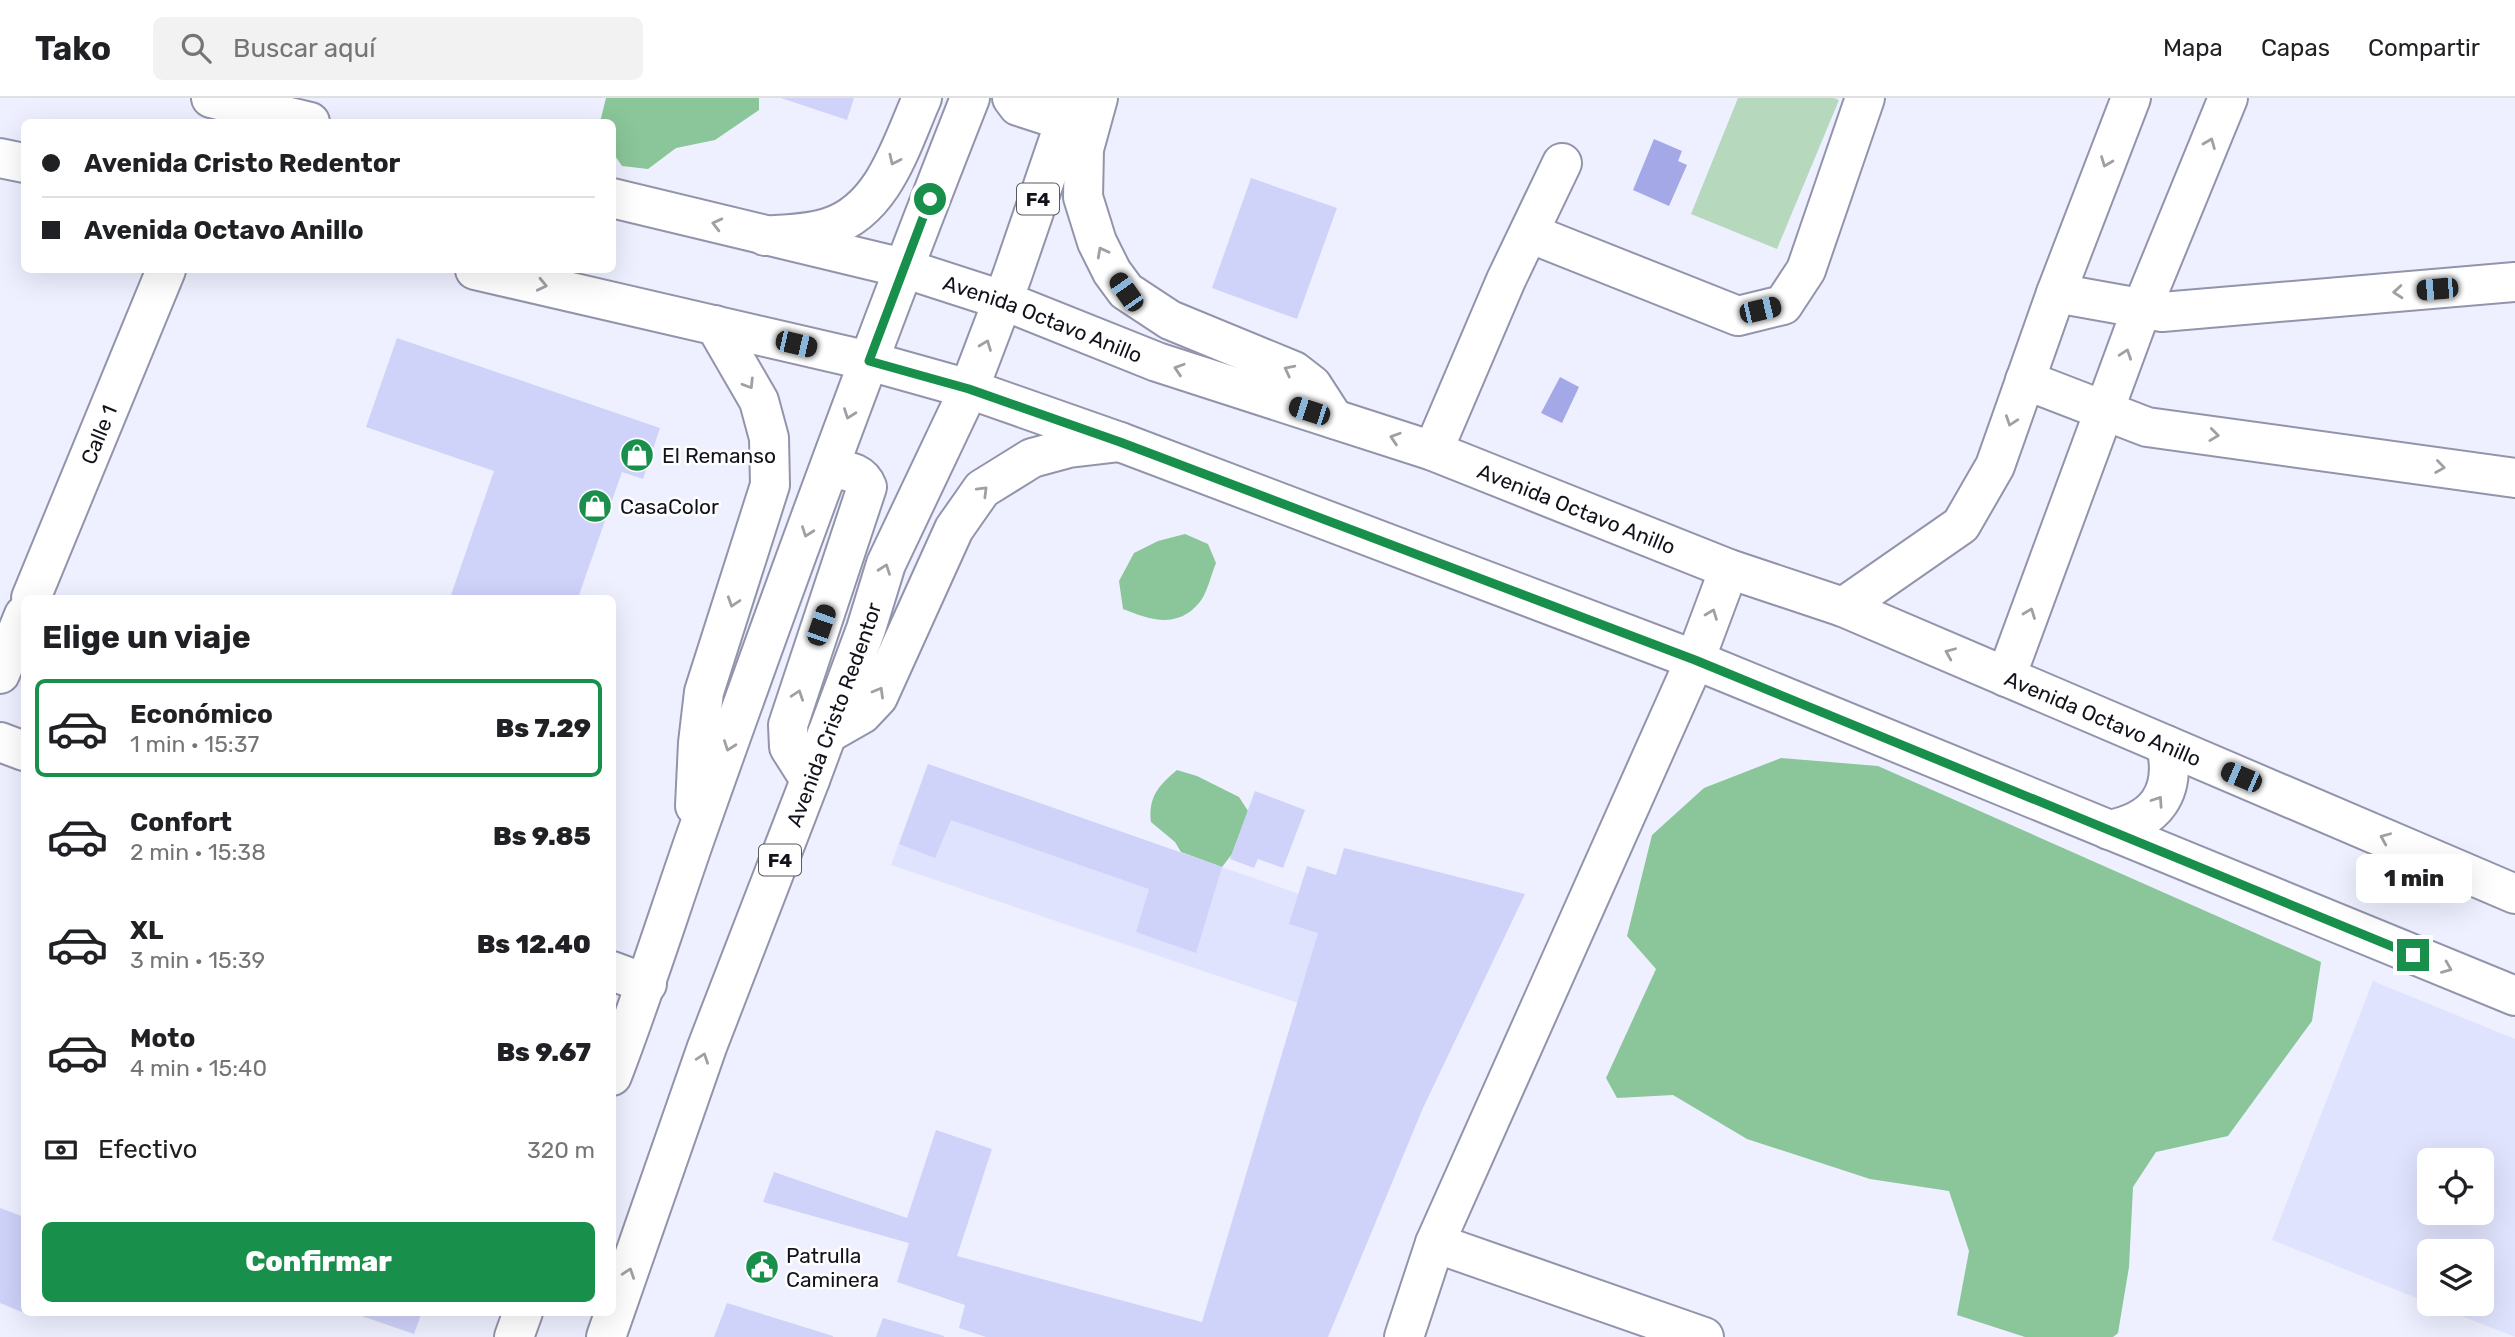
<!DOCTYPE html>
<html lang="es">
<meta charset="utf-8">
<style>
body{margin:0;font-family:Rubik,sans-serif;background:#f2f2f2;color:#202124;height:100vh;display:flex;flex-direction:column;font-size:26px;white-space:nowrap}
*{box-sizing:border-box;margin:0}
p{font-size:23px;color:#757577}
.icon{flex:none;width:38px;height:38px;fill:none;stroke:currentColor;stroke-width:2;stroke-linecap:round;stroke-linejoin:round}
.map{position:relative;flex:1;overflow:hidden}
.drawer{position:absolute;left:21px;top:497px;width:595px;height:721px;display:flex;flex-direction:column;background:#fff;border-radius:10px;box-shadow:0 7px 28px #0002}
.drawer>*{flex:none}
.guide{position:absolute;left:21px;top:21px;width:595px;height:154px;border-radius:10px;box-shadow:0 7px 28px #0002;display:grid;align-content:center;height:154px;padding:0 21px;background:#fff}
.buttons{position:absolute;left:2417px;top:1050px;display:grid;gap:14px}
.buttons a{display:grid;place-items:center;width:77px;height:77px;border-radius:10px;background:#fff;box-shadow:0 7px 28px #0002;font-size:35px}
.end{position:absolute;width:32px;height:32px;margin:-16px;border:9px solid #188f4a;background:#fff;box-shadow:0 0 0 4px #fff}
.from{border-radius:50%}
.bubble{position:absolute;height:49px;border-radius:10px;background:#fff;box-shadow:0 7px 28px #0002;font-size:23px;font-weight:800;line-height:49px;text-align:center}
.car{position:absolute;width:21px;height:42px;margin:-21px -10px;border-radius:9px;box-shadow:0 0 5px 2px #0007;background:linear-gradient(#222 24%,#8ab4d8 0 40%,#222 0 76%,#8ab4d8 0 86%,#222 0)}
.guide b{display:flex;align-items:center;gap:24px;height:66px;font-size:26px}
.guide b+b{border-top:2px solid #e0e0e0}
.guide i{width:18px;height:18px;background:#202124}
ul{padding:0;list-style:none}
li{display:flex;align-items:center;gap:21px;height:98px;margin:0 14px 10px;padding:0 7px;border:4px solid transparent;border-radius:10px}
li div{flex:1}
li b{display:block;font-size:26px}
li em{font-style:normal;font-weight:800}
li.active{border-color:#188f4a}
li>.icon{width:63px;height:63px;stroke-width:1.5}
h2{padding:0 21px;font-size:32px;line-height:84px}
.pay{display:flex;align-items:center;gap:18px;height:77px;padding:0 21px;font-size:26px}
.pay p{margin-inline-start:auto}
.primary-button{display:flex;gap:14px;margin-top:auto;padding:14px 21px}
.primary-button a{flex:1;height:80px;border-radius:10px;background:#188f4a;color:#fff;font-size:28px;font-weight:800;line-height:80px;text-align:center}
header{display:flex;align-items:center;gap:42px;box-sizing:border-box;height:98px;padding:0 35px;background:#fff;border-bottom:2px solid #e0e0e0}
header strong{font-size:33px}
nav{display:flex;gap:38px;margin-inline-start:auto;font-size:24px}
.search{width:490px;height:63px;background:#f2f2f2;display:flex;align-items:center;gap:18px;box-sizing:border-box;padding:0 24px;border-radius:10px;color:#757577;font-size:26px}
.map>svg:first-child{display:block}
.built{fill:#e0e3fd;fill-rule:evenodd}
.green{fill:#b6d9bd}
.forest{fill:#8ac699}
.water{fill:#a4a8e6}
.building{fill:#cfd2f9}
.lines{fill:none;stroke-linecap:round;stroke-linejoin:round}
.minor-casing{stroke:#9294ab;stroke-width:42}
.tertiary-casing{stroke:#9294ab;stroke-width:42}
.trunk-casing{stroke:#9294ab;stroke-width:42}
.minor{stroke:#fff;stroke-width:38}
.tertiary{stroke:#fff;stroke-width:38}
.trunk{stroke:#fff;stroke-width:38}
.oneway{stroke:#a0a0a4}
.route{stroke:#188f4a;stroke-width:9}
.labels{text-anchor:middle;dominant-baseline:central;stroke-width:5;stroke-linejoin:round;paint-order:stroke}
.shield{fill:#fefefe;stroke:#59595f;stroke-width:2}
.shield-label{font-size:19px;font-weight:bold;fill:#12121b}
.street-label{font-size:21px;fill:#12121b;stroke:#fefefe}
.poi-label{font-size:21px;fill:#12121b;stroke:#fefefe;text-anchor:start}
</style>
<header>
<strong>Tako</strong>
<div class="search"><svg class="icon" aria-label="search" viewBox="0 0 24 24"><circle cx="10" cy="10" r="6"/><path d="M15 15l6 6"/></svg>Buscar aquí</div>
<nav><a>Mapa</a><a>Capas</a><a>Compartir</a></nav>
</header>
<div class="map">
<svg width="2515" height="1239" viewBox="0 0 2515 1239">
<rect width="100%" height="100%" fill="#eef0ff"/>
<g class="built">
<polygon points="928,666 1328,806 1298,905 891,767"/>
<path d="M 2373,883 L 2515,941 L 2515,1239 L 2431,1206 L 2482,1206 L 2482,1153 L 2429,1153 L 2429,1205 L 2272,1142 ZM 2429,1062 L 2482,1062 L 2482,1115 L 2429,1115 Z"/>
</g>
<polygon class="green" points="1738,0 1834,0 1839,2 1777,151 1691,116"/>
<g class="forest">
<polygon points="606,0 759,0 759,12 715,42 676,50 648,71 622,68 613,55 612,24 600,24"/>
<path d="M 1185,436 L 1208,446 L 1216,465 C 1211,477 1207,496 1199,505 C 1177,531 1150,522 1123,511 L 1119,483 L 1134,455 L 1158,443 Z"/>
<polygon points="1781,660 1878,668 2321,864 2312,923 2228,1038 2156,1054 2133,1089 2129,1169 2118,1235 2113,1239 2025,1239 1957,1217 1969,1153 1949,1093 1870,1081 1747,1041 1673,997 1617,1000 1606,980 1656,871 1627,838 1652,737 1704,690"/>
<path d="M 1177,672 L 1197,678 L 1239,699 L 1248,713 L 1232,756 L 1222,769 L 1181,754 L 1175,744 L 1151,724 C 1148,699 1159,687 1177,672 Z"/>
</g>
<g class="water">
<polygon points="1654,41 1682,53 1678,63 1687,67 1669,108 1633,92"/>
<polygon points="1560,279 1579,289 1562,325 1541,315"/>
</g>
<g class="building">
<polygon points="781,0 854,0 847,22"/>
<polygon points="1251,80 1337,110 1297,221 1212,190"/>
<polygon points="397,240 660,330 643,381 622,374 578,500 450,500 494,373 366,329"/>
<polygon points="928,666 1222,769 1196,855 1136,834 1149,791 951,722 935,760 899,746"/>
<polygon points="1255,693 1305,712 1283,770 1258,761 1254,770 1230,761"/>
<polygon points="1344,750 1525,796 1423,1010 1328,1239 986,1239 959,1230 965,1207 897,1184 909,1145 763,1104 774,1074 907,1120 936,1032 992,1051 957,1158 1202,1224 1318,835 1289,826 1307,768 1336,777"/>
<polygon points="0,1110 24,1119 24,1208 22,1214 0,1205"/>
<polygon points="727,1205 833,1238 833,1239 714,1239"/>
<polygon points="350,1214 422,1214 414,1236"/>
<polygon points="883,1220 944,1238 944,1239 876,1239"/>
</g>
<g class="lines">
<g class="minor-casing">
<g id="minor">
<polyline points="1529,135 1738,218 1783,207 1806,172 1865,0"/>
<polyline points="2056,195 2162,214 2515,184"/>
<polyline points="2025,282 2147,329 2515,380"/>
<polyline points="1433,353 1506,182 1562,65"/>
<path id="s1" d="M 31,500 L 166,172"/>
<polyline points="1843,509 1961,427 1995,368 2056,195 2131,0"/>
<polyline points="0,576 24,517"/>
<polyline points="2006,579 2142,210 2228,0"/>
<polyline points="0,644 24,653"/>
<polyline points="612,873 647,886"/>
<polyline points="1435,1145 1704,1239"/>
<polyline points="1404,1239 1435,1145 1695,562 1729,471"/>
</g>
</g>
<g class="tertiary-casing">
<g id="tertiary">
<polyline points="211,0 310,24"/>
<polyline points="0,60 24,65"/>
<path id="s2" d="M 612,100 L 903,170 L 1002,202 L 1157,264 L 1433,353 L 1729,471 L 1843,509 L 2515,796"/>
<polyline points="475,172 869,263 969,291 1120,344 1695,562 2515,898"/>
<path d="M 2109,732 C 2156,723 2177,695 2166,647"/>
</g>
</g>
<g class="trunk-casing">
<g id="trunk">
<polyline points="1012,0 1018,8 1064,23"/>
<polyline points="1098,0 1084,51 1083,99 1097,144 1112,174 1126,193 1170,222 1294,273 1312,287 1334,321"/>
<path d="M 765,138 C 786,136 811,136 830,129 C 884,111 901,47 922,0"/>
<polyline points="827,636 862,616 878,599 954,431 982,391 1032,360 1069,350 1120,344"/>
<path d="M 810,682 L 789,649 L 788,627 L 867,389 C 861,373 846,373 830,370"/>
<polyline points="695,708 698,645 704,594 770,387 769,340 759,303 715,227"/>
<path d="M 612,978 C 642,900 667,821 694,743 C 782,494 873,246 970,0"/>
<polyline points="514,1239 523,1214"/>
<path id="s3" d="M 606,1239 L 707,949 L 810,682 L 866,531 L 886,466 L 969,291 L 1012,178 L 1073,0"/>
</g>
</g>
<use href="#minor" class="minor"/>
<use href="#tertiary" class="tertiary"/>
<use href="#trunk" class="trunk"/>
</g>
<defs><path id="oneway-chevron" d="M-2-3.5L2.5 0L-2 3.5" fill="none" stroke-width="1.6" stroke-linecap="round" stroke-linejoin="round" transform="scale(1.75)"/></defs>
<g class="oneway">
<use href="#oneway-chevron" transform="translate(2210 45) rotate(-68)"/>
<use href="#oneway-chevron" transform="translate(894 62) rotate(115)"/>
<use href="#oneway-chevron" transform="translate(2106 64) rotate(111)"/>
<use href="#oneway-chevron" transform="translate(717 126) rotate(-166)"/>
<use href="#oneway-chevron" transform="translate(1102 154) rotate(-118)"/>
<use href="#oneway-chevron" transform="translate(542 187) rotate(13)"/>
<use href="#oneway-chevron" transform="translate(2398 194) rotate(175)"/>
<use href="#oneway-chevron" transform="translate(986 247) rotate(-69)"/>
<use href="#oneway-chevron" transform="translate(2126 256) rotate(-71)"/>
<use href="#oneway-chevron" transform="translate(1179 271) rotate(-162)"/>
<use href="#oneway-chevron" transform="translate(1289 272) rotate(-153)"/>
<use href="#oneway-chevron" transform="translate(749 286) rotate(58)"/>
<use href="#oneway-chevron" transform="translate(849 316) rotate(110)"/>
<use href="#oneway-chevron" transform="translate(2011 323) rotate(109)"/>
<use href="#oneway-chevron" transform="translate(2214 337) rotate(7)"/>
<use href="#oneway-chevron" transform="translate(1395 340) rotate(-162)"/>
<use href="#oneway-chevron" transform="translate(2440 369) rotate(8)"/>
<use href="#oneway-chevron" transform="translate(983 393) rotate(-45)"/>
<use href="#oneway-chevron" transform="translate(807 434) rotate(110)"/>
<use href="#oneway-chevron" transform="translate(885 471) rotate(-70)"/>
<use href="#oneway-chevron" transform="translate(733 504) rotate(108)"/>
<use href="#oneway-chevron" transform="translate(2030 515) rotate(-69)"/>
<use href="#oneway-chevron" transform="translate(1712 516) rotate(-69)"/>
<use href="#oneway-chevron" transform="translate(1950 555) rotate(-157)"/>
<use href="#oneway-chevron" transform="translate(879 594) rotate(-60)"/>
<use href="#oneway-chevron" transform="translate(798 597) rotate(-71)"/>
<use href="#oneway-chevron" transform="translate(729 648) rotate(110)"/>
<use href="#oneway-chevron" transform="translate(2158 703) rotate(-56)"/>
<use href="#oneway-chevron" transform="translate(2385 740) rotate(-157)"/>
<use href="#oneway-chevron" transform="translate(2447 870) rotate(22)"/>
<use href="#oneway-chevron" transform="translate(703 960) rotate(-71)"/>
<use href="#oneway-chevron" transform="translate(629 1175) rotate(-71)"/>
</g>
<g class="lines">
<polyline class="route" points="930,101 869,263 969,291 1120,344 1695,562 2413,857"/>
</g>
<defs>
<g id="shop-disc" transform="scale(1.75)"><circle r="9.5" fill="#188f4a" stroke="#fefefe"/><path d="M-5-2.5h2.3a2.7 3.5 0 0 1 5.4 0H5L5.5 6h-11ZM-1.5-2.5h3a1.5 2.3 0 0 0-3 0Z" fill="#fff"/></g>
<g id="civic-disc" transform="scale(1.75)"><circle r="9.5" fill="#188f4a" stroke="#fefefe"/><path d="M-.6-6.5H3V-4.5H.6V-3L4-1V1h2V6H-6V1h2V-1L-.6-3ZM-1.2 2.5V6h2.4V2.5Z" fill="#fff"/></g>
</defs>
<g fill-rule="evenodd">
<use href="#shop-disc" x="637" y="357"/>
<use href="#shop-disc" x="595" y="408"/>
<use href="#civic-disc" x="762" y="1169"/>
</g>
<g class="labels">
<g class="shield">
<rect x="1017" y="85.5" width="42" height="31" rx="5"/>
<rect x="759" y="746.5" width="42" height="31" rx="5"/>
</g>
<g class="shield-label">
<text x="1038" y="101">F4</text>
<text x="780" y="762">F4</text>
</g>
<g class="street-label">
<text stroke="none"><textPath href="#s2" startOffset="448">Avenida Octavo Anillo</textPath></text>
<text stroke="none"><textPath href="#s1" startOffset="177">Calle 1</textPath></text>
<text stroke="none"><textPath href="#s2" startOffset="1015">Avenida Octavo Anillo</textPath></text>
<text stroke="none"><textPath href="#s3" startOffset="663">Avenida Cristo Redentor</textPath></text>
<text stroke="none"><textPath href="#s2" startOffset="1582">Avenida Octavo Anillo</textPath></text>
</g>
<g class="poi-label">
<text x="662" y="357">El Remanso</text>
<text x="620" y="408">CasaColor</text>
<text x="786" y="1157">Patrulla<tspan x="786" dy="24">Caminera</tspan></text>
</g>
</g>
</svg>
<div class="buttons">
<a><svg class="icon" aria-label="locate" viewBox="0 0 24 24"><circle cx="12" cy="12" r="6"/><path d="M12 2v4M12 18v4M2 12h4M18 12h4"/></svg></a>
<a><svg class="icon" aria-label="layers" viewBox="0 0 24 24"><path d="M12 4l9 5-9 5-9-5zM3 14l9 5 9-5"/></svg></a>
</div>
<i class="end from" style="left:930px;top:101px"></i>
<i class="end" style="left:2413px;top:857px"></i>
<div class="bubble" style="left:2356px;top:756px;width:116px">1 min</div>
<i class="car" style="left:2437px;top:191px;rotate:265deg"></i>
<i class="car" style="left:1126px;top:194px;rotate:325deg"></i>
<i class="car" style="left:1760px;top:212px;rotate:77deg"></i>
<i class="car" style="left:796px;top:246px;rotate:103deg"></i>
<i class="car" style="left:1309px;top:313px;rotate:288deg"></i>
<i class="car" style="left:821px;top:527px;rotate:19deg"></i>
<i class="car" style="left:2241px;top:679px;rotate:293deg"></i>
<div class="guide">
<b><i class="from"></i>Avenida Cristo Redentor</b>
<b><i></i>Avenida Octavo Anillo</b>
</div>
<section class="drawer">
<h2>Elige un viaje</h2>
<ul>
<li class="active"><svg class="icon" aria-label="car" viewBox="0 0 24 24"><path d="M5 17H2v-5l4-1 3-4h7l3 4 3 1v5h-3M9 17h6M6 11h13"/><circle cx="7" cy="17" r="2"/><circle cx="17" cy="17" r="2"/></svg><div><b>Económico</b><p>1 min · 15:37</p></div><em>Bs 7.29</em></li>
<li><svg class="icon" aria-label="car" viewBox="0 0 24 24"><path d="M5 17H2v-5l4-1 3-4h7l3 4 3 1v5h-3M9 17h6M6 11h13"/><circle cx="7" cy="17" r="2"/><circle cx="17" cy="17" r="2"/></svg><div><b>Confort</b><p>2 min · 15:38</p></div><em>Bs 9.85</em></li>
<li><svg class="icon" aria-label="car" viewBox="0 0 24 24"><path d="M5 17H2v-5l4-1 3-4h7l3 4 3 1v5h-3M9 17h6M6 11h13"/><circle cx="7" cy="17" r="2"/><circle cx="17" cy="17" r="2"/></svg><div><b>XL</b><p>3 min · 15:39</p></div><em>Bs 12.40</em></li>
<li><svg class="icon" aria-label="car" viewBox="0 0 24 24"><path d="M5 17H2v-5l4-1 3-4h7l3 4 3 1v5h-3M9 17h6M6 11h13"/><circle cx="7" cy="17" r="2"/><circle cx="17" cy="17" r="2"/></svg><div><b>Moto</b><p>4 min · 15:40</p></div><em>Bs 9.67</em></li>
</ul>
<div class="pay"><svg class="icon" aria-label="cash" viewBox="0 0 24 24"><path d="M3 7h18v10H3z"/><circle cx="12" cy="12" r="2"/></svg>Efectivo<p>320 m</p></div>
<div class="primary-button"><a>Confirmar</a></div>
</section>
</div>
